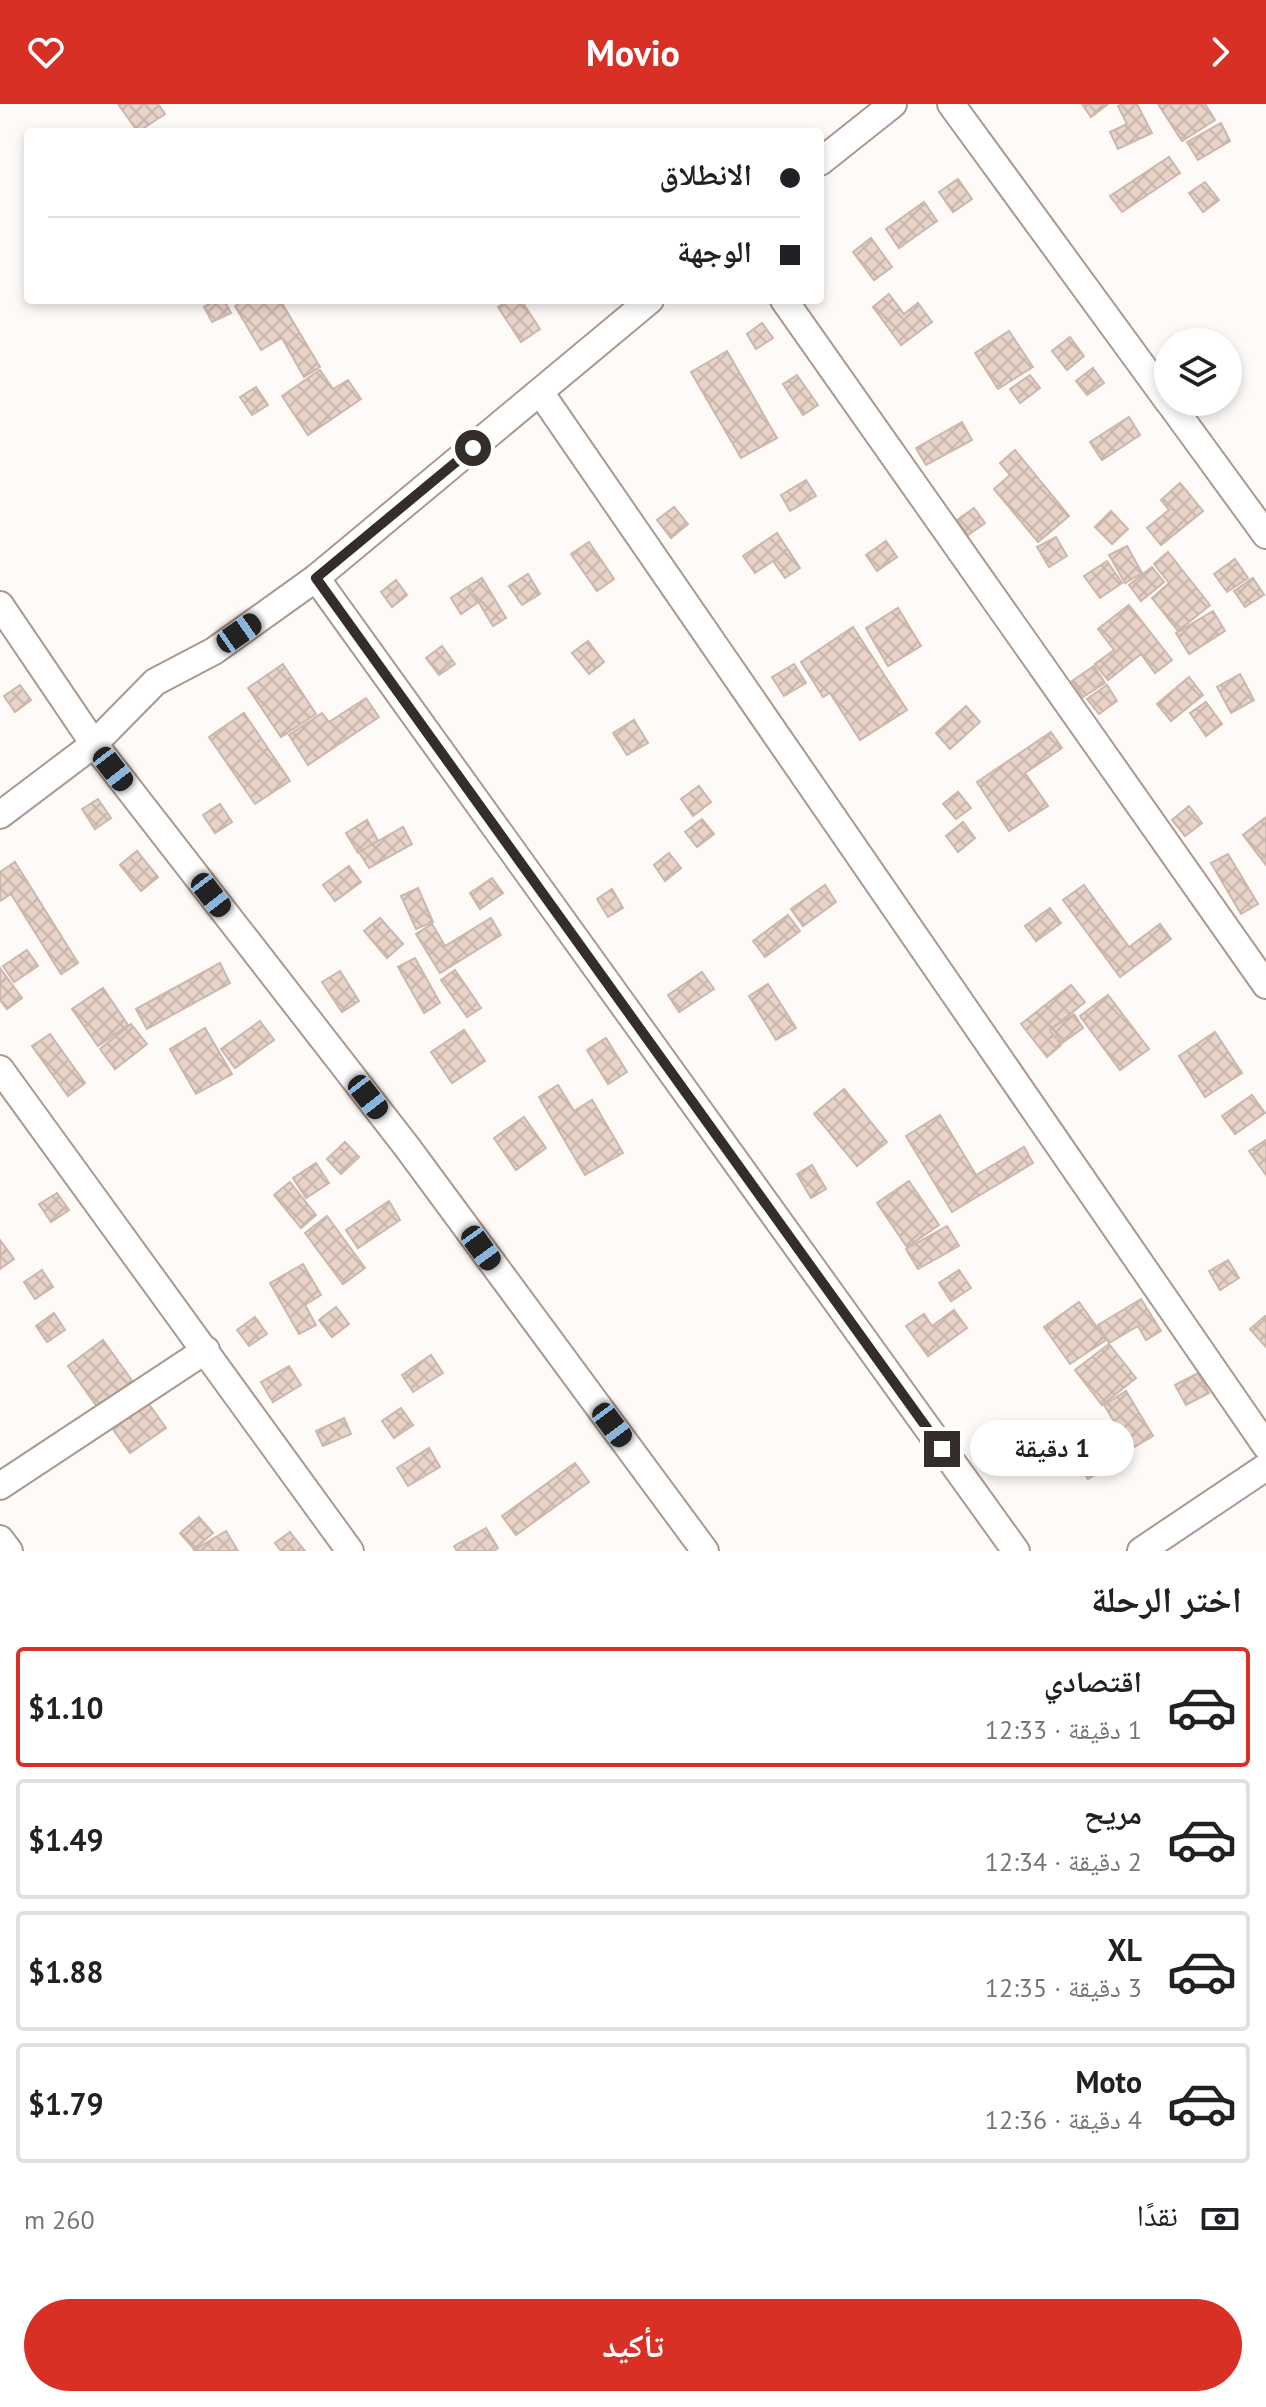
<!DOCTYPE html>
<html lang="ar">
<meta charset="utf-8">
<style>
body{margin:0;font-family:"PT Sans","Noto Naskh Arabic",sans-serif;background:#f2f2f2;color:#202124;direction:rtl;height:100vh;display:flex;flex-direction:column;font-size:30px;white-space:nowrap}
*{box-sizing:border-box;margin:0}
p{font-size:26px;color:#757577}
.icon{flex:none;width:44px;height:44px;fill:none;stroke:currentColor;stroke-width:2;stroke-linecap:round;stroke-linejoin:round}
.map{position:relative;height:1447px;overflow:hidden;direction:ltr}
.drawer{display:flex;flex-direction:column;background:#fff;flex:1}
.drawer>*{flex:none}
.hud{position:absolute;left:24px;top:24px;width:800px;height:176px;border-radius:8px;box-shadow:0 4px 12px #0003;direction:rtl;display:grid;align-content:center;height:176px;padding:0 24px;background:#fff}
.buttons{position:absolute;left:1154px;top:224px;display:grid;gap:16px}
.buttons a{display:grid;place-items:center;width:88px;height:88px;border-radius:50%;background:#fff;box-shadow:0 4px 12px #0003;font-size:40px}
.end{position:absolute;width:36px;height:36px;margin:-18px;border:10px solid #352d29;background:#fff;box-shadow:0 0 0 4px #fff}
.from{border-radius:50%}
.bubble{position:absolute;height:56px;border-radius:28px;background:#fff;box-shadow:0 4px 12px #0003;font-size:26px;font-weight:700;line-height:56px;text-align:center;direction:rtl}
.car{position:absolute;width:24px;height:48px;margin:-24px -12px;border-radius:10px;box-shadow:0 0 6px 2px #0007;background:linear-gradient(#222 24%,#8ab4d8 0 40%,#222 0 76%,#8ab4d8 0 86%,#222 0)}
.hud b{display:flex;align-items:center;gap:28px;height:76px;font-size:30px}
.hud b+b{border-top:2px solid #e0e0e0}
.hud i{width:20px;height:20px;background:#202124}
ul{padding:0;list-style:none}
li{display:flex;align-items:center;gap:24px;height:120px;margin:0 16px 12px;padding:0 8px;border:4px solid #e0e0e0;border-radius:8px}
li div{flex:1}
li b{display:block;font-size:30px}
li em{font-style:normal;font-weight:700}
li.current{border-color:#d93025}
li>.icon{width:72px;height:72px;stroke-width:1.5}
h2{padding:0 24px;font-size:36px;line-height:96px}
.pay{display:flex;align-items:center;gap:20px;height:88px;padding:0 24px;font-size:30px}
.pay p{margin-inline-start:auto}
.button{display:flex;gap:16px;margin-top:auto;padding:16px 24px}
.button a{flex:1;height:92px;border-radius:48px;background:#d93025;color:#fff;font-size:32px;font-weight:700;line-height:92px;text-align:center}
header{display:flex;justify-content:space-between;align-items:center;height:104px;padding:0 24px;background:#d93025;color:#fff;font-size:36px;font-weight:700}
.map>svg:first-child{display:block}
.building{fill:url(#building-cross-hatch);stroke:#cbb7ac;stroke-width:2}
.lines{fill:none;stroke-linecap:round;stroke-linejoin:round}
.minor-casing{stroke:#ac998e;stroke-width:30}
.minor{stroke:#fff;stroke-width:26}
.route{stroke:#352d29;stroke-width:10}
</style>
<header><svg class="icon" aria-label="forward" viewBox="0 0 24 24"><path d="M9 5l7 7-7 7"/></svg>Movio<svg class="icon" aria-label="heart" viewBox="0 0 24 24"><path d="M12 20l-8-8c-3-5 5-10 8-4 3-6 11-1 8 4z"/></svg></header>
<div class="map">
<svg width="1266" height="1447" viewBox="0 0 1266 1447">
<defs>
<pattern id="building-cross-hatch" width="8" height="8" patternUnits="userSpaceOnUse" patternTransform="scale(2)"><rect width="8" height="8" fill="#e8d3c8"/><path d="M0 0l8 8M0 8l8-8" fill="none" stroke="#c8b5ac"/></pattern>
</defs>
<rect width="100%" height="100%" fill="#fefaf8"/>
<g class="building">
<polygon points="118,0 158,0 165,10 138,28"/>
<polygon points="1082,0 1108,0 1091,13"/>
<polygon points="1122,0 1137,0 1152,29 1118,45 1110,28 1127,20 1118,2"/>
<polygon points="1158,0 1205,0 1215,16 1182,37"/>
<polygon points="1221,19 1230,37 1198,56 1187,38"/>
<polygon points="1169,53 1180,69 1122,108 1110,92"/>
<polygon points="958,75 972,95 953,108 939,88"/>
<polygon points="1205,78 1219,96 1203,108 1189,89"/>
<polygon points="924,98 937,117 899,144 886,125"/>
<polygon points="871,134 892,163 874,176 853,148"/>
<polygon points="889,190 904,210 918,199 932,218 901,241 873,203"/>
<polygon points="217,196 224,196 231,209 212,218 204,203"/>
<polygon points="245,196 280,196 320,263 304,273 282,234 261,246 235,202"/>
<polygon points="509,196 521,196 540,225 521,238 498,203"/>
<polygon points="762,219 773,234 756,245 747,230"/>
<polygon points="1009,227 1033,263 998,285 975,249"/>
<polygon points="1070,233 1084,252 1067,266 1052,247"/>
<polygon points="727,247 777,334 741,354 691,268"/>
<polygon points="1093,264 1104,279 1087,291 1076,277"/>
<polygon points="320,266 333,285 348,276 361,295 308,331 282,292"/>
<polygon points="797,271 818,301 803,311 783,280"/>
<polygon points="1030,271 1040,284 1020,299 1010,285"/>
<polygon points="256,283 268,301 252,311 240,293"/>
<polygon points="1129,313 1140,331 1102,356 1090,338"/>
<polygon points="962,318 972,336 926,361 916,344"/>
<polygon points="1015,346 1069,412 1038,438 994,385 1010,371 1000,359"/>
<polygon points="806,376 816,392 790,407 781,391"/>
<polygon points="1180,379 1203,407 1161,441 1147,424 1169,406 1161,396"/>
<polygon points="674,403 688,420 671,434 657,416"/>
<polygon points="974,404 985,419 968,431 957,416"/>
<polygon points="1111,407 1128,425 1112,440 1095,423"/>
<polygon points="777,429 800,464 785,474 773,457 755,469 743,452"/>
<polygon points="1056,433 1067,452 1049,463 1037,443"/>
<polygon points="886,437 897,453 877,467 866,451"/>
<polygon points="589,438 614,475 597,487 571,450"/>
<polygon points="1127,442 1142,469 1125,479 1109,451"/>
<polygon points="1168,448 1210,501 1178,527 1152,494 1169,479 1154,460"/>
<polygon points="1235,455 1248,474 1227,488 1214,470"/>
<polygon points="1107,457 1122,479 1100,494 1084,472"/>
<polygon points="1152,463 1164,478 1141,497 1129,481"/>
<polygon points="528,470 540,490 522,501 509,482"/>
<polygon points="482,474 506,514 493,522 469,482"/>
<polygon points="1253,474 1264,491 1245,503 1234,487"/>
<polygon points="396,476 407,491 392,503 381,488"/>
<polygon points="467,483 477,499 461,510 451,494"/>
<polygon points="1129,501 1172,556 1155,569 1141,550 1108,576 1095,560 1114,546 1098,525"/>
<polygon points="898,504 921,542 888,562 866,524"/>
<polygon points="1213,507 1225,527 1189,550 1176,529"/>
<polygon points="853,523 907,606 860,636 830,589 823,593 801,558"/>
<polygon points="588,537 604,558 589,570 572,549"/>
<polygon points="442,542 455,560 439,571 426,554"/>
<polygon points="283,560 316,610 281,633 248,584"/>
<polygon points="794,560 806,579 784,592 772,573"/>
<polygon points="1094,562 1105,579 1083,593 1072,577"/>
<polygon points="1240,570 1254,596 1231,609 1217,583"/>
<polygon points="1189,573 1203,591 1171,617 1157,600"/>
<polygon points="20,581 31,596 15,608 4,592"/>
<polygon points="1107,581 1117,597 1099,610 1087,595"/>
<polygon points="366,594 379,613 308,661 289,631 322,609 329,618"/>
<polygon points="1206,598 1222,620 1206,632 1190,609"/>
<polygon points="966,602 980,618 950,645 936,629"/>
<polygon points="244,609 290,677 255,700 209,633"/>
<polygon points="634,616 648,639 627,651 613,629"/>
<polygon points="1051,628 1062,644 1025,669 1048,702 1009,727 977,678"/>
<polygon points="699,682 711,698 693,712 681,695"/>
<polygon points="958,688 971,704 956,715 943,700"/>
<polygon points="98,695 111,714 95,725 82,705"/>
<polygon points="220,700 232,718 215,729 203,711"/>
<polygon points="1189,702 1202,719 1185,732 1172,716"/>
<polygon points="1266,713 1266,761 1243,731"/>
<polygon points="702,715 714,730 697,743 685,728"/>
<polygon points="367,716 378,737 358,749 346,729"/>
<polygon points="963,718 975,734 958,748 946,732"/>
<polygon points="403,723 412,740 369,764 359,748"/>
<polygon points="137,747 158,773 141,787 120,761"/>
<polygon points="669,749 681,764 665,777 654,761"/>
<polygon points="1228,750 1258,800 1241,810 1211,759"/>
<polygon points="15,758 78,859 61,870 11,790 0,797 0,768"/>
<polygon points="349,762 361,778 335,797 323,781"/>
<polygon points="492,774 503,789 480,805 470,789"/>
<polygon points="825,781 836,798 803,822 791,805"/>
<polygon points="1084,781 1129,843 1160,820 1171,835 1120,873 1063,796"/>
<polygon points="418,784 433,818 416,825 401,792"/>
<polygon points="612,785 623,804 608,813 597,795"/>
<polygon points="1050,804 1061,819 1036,837 1025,822"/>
<polygon points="788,811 800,827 765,853 753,837"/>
<polygon points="380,814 403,840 387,854 364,827"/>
<polygon points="491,814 501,831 440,869 416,830 432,820 445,842"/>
<polygon points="27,846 38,862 14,878 3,862"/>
<polygon points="415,854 440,899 424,909 398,863"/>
<polygon points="220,859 230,879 147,925 136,905"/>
<polygon points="0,864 22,894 7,905 0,896"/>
<polygon points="455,866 481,904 467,913 441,876"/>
<polygon points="340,867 359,897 342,908 322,878"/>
<polygon points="702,868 714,885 679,908 668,891"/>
<polygon points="768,880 796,924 776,936 749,892"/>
<polygon points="1071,881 1085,898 1050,926 1061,941 1047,953 1021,920"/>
<polygon points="103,884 128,921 98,942 72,905"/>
<polygon points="1108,891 1149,945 1120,966 1080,912"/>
<polygon points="1074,910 1083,924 1062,939 1052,924"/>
<polygon points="260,917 274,936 235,964 221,945"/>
<polygon points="131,920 147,940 115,965 100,945"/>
<polygon points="205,924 232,970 196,990 170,945"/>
<polygon points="464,926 485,957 452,979 431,948"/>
<polygon points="1215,928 1242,969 1205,993 1179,952"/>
<polygon points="50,930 85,979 68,992 32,942"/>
<polygon points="606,934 627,968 608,980 587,946"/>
<polygon points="558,981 574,1007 592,996 623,1049 585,1071 539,993"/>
<polygon points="844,985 887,1038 857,1062 814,1010"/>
<polygon points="1252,991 1265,1009 1235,1030 1222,1012"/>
<polygon points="940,1011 976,1071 1024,1043 1033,1059 952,1108 906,1032"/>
<polygon points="524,1013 546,1044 516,1066 494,1034"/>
<polygon points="1266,1036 1266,1071 1249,1047"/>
<polygon points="345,1038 359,1053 341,1070 327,1055"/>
<polygon points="316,1059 329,1079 306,1094 293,1074"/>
<polygon points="812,1061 826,1085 811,1094 797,1070"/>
<polygon points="909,1077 939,1121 907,1143 877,1099"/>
<polygon points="290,1078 316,1111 301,1124 274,1091"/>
<polygon points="57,1089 69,1106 51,1118 39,1100"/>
<polygon points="389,1097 400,1116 358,1144 346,1126"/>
<polygon points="327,1112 365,1164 343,1180 305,1129"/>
<polygon points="947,1122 959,1142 918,1165 906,1145"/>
<polygon points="0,1136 14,1155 0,1165"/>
<polygon points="1228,1156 1239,1174 1220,1186 1209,1167"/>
<polygon points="303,1160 321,1191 305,1201 316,1221 299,1230 270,1179"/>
<polygon points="42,1166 53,1183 35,1195 24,1178"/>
<polygon points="959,1166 971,1184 951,1197 939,1179"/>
<polygon points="1141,1195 1161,1227 1146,1236 1138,1222 1109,1239 1098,1221"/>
<polygon points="1079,1198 1106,1236 1070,1260 1044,1223"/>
<polygon points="336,1203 349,1220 332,1233 319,1216"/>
<polygon points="954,1206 967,1224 928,1252 906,1222 924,1210 932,1222"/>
<polygon points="54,1209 65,1226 47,1238 36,1222"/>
<polygon points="1265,1212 1266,1213 1266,1243 1250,1225"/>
<polygon points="255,1213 267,1230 249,1242 237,1226"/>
<polygon points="103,1236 166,1324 130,1349 68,1262"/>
<polygon points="1109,1240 1136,1274 1102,1301 1075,1266"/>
<polygon points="431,1251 443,1269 413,1288 402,1271"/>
<polygon points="289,1262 301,1281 273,1298 261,1278"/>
<polygon points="1198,1269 1209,1289 1186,1301 1175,1281"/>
<polygon points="1126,1287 1153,1332 1131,1345 1104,1301"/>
<polygon points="401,1304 413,1321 394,1334 382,1317"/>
<polygon points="344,1314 351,1330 323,1342 316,1327"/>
<polygon points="1102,1321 1122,1354 1088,1375 1068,1342"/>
<polygon points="429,1344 440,1363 408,1382 397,1364"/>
<polygon points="575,1359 589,1378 516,1431 502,1412"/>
<polygon points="199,1413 213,1429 194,1445 180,1429"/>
<polygon points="486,1424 498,1444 494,1447 457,1447 454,1442"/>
<polygon points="226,1427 238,1447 195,1447 194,1446"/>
<polygon points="290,1428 305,1447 281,1447 275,1439"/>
</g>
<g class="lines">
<g class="minor-casing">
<g id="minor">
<polyline points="951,0 1168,297"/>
<polyline points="820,58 893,0"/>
<polyline points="784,196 1266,881"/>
<polyline points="540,288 1266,1342"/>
<polyline points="1169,298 1266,431"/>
<polyline points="316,474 1016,1447"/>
<polyline points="0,501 94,640 407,1043 705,1447"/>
<polyline points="0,711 94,640 155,578 214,547 316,474 650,196"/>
<polyline points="0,965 350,1447"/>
<polyline points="0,1382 206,1246"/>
<polyline points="0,1435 9,1447"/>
<polyline points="1141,1447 1266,1363"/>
</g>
</g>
<use href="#minor" class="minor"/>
</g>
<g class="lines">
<polyline class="route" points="473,344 316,474 942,1345"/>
</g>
</svg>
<div class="buttons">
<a><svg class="icon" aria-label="layers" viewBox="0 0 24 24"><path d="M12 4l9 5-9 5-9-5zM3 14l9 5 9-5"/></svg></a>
</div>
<i class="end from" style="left:473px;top:344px"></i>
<i class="end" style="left:942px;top:1345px"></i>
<div class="bubble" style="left:970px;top:1316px;width:164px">1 دقيقة</div>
<i class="car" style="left:239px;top:529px;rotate:55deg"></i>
<i class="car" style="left:113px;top:665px;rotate:142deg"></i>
<i class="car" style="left:211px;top:791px;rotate:142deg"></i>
<i class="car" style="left:368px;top:993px;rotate:142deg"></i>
<i class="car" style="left:481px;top:1144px;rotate:144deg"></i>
<i class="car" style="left:612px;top:1321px;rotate:143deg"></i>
<div class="hud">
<b><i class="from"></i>الانطلاق</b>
<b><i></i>الوجهة</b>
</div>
</div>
<section class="drawer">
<h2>اختر الرحلة</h2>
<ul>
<li class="current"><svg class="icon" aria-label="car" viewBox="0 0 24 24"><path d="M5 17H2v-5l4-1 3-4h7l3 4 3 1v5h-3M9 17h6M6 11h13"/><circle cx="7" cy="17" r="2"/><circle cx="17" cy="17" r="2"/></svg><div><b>اقتصادي</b><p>1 دقيقة · 12:33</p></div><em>$1.10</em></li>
<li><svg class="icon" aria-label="car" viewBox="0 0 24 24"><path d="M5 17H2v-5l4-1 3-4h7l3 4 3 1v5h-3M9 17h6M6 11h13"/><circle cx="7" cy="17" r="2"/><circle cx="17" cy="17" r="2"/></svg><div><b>مريح</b><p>2 دقيقة · 12:34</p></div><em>$1.49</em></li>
<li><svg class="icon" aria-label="car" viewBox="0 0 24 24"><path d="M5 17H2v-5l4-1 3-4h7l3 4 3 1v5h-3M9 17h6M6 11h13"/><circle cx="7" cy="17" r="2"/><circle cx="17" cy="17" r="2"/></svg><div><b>XL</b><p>3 دقيقة · 12:35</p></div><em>$1.88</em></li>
<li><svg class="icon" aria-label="car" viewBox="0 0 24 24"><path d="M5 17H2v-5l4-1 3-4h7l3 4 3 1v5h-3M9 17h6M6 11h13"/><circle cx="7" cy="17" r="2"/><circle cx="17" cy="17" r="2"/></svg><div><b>Moto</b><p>4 دقيقة · 12:36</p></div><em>$1.79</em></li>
</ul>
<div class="pay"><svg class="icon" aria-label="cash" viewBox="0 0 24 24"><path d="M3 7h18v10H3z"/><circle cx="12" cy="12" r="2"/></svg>نقدًا<p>260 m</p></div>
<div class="button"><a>تأكيد</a></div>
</section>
